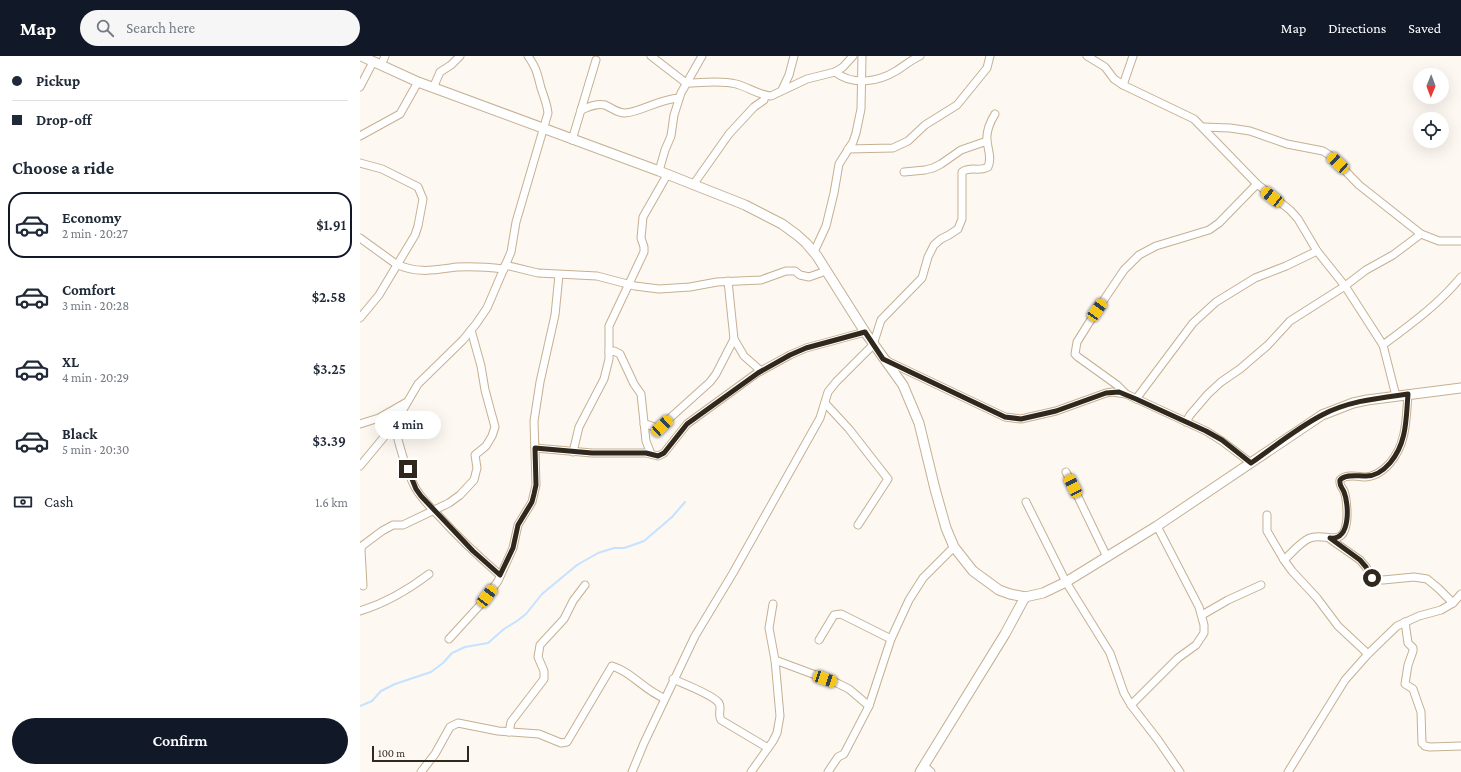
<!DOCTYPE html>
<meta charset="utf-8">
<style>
body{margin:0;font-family:"Crimson Pro",serif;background:#f6f6f7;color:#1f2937;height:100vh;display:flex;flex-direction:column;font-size:15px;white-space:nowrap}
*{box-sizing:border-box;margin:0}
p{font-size:13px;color:#747a83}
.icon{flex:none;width:22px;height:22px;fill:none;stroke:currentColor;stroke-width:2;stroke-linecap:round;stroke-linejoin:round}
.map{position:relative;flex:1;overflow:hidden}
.panel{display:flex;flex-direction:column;background:#fff;width:360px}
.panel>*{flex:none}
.banner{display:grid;align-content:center;height:88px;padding:0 12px;background:#fff}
.needle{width:26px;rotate:181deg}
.fabs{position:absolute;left:1053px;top:12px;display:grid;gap:8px}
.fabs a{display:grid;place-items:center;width:36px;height:36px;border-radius:50%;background:#fff;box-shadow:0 4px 16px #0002;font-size:20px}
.scale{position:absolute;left:12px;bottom:10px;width:97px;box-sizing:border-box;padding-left:4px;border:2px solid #30281c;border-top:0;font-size:11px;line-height:14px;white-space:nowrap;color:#30281c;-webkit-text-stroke:3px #fdf8f2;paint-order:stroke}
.end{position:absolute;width:18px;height:18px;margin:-9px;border:5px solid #30281c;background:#fff;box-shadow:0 0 0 2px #fff}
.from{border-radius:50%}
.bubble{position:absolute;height:28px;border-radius:14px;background:#fff;box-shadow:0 4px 16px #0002;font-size:13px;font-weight:600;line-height:28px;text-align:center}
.car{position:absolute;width:12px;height:24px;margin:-12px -6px;border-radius:5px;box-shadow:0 0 3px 1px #0007;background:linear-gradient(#f5c518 24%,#345 0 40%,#f5c518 0 76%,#345 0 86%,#f5c518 0)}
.banner b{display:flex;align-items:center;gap:14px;height:38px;font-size:15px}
.banner b+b{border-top:1px solid #e0e1e3}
.banner i{width:10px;height:10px;background:#1f2937}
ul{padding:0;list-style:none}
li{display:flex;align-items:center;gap:12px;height:66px;margin:0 8px 6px;padding:0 4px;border:2px solid transparent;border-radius:16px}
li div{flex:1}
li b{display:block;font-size:15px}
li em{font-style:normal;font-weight:600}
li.selected{border-color:#111827}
li>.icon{width:36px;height:36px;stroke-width:1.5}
h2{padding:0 12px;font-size:18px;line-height:48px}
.pay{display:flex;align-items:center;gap:10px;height:44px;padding:0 12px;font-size:15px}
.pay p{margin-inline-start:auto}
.cta{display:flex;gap:8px;margin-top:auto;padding:8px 12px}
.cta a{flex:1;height:46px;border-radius:24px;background:#111827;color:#fff;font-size:16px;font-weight:600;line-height:46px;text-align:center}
header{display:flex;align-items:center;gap:24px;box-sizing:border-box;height:56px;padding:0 20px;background:#111827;color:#fff}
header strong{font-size:19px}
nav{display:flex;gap:22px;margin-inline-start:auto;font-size:14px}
.search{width:280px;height:36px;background:#f6f6f7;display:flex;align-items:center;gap:10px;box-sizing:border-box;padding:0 14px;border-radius:22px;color:#747a83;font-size:15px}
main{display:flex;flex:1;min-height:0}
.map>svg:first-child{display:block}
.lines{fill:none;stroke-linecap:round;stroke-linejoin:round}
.stream{stroke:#c5e2ff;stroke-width:2}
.minor-casing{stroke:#c6b092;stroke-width:9}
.tertiary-casing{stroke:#c6b092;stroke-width:11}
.minor{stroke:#fff;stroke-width:7}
.tertiary{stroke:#fff;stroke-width:9}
.route{stroke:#30281c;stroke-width:5}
</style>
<header>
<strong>Map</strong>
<div class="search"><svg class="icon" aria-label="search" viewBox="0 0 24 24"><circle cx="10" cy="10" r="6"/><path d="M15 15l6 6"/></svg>Search here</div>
<nav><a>Map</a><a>Directions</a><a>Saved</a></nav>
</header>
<main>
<section class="panel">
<div class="banner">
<b><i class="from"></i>Pickup</b>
<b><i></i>Drop-off</b>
</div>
<h2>Choose a ride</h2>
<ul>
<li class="selected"><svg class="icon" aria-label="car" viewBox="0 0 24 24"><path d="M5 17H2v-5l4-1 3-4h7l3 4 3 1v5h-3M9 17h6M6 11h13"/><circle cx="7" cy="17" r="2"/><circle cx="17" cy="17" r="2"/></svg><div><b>Economy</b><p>2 min · 20:27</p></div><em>$1.91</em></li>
<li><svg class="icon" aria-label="car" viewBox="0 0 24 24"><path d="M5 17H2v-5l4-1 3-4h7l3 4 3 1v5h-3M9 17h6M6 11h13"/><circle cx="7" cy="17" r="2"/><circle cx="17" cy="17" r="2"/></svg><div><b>Comfort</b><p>3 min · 20:28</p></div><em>$2.58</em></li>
<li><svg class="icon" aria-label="car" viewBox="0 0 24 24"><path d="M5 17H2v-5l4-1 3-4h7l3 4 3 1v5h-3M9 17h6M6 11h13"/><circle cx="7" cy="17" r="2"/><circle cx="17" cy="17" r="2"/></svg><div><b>XL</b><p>4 min · 20:29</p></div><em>$3.25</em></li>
<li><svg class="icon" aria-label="car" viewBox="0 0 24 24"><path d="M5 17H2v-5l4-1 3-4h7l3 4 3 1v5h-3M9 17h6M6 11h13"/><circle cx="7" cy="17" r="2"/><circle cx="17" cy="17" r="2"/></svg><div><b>Black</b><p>5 min · 20:30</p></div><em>$3.39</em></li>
</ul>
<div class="pay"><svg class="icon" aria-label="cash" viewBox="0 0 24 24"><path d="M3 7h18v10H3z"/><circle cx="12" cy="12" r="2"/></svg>Cash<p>1.6 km</p></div>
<div class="cta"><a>Confirm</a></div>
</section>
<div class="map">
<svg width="1101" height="716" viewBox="0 0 1101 716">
<rect width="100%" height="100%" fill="#fdf8f2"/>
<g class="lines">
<polyline class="stream" points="0,650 12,645 21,635 35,628 71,616 83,607 92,597 105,591 128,587 144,573 157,565 166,558 182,538 217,509 238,497 254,492 264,492 273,489 284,485 312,461 325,446"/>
<g class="minor-casing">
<g id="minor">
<path d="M 291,0 L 326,27 C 342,27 360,24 376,28 C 388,31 398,39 411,40 L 447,23 L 475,16 L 483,11 L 493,0"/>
<polyline points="727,0 745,11 754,23 763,29 834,63 897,128 930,154 938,163 957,195 985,230 1023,289 1036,340"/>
<polyline points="21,9 25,0"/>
<path d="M 475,16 C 493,30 518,26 536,15 C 544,10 551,4 560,0"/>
<polyline points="763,29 773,0"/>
<polyline points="0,31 13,6"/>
<polyline points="73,32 80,16 91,9 100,0"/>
<polyline points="422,34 429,19 434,0"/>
<path d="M 221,54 C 229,51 236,47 245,49 C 252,52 257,57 265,57 C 281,56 299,43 319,42"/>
<polyline points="843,71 870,72 890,75 927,88 963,95 971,100 999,129 1061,178 1079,185 1101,185"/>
<polyline points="0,80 40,58 58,26"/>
<polyline points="212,84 236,4"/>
<polyline points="488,93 533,92 548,85 565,69 597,49 627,12 630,0"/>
<polyline points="0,107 22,113 58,131 63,143 58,170 55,179 19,239 0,262"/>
<polyline points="299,115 305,94 311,80 314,59 321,37 342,0"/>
<polyline points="544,116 565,114 573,112 581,108 601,94 627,85"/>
<polyline points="333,129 369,78 394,51 404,44 405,39"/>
<path d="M 0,182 L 36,208 C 57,218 75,214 97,211 C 113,210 128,211 144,213"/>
<polyline points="454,196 466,170 474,137 479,108 493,86 496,77 501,53 502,0"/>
<polyline points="145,209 178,217 237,220 275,230 299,233 330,231 357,226 401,224 426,215 435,215 440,219 449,221 466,215"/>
<polyline points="368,225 374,283 384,300 401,315"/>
<path d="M 1023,289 C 1051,268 1079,248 1101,221"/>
<polyline points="249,296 254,295 260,298 274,328 281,338 286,385 291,398"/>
<polyline points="525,304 645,361 661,363 696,355 746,337 752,336 766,338 846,375 862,385 891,407"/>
<polyline points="765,337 757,329 718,301 715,298 717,286 737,254 764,214 779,199 796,190 849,174 859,167 897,128"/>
<polyline points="776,343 833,267 856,246 895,222 926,210 957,195"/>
<polyline points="465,347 489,373 528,423 498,469"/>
<polyline points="826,366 830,359 848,338 861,326 880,313 908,289 930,265 985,230 1006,214 1033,199 1061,178"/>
<polyline points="0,368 19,362 47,346"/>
<path d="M 284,368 C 290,368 294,373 300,371 L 350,326 L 356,318 L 374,283"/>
<path d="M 34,369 C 40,390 45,413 56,433 C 62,443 70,451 78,459 C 97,480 118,500 140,519"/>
<polyline points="175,392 232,397 286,397 298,400 304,397 327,368 397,317 430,299 446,292 505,276"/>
<polyline points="213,396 219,371 244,323 249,303 249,270 284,196 284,191 281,182 283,161 307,119"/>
<path d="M 0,410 L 34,369 L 58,328 L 103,284 L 116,268 L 127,252 L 151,196 L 156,166 L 188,57 C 187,48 184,41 181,32 C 177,17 177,13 168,0"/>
<polyline points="706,416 747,501"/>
<polyline points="666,446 706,526 750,597 764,637 771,649 798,684 820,716"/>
<polyline points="907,459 907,475 924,504 932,515 957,542 978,570 1008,598"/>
<polyline points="970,483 1000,504 1006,511 1012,522 1023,524 1054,521 1067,523 1078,532 1093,547"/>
<path d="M 924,504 C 932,497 940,486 950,482 C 964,476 982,492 986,469 C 988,462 987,443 984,435 C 982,431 979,430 980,424 C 985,418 996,420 1004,421 C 1015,421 1023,415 1030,407 C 1047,387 1046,363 1048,338"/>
<polyline points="3,530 1,494 2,490 22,475 33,469 43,469 89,447 100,439 114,424 117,412 115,399 126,390 132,380 135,371 125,334 121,310 111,274"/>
<path d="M 0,555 C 26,547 48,534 69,518"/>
<polyline points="842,559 868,544 901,529"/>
<polyline points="1045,566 1048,587 1053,592 1053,595 1048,609 1045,628 1053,633 1061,656 1062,687 1065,690 1070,691 1101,690"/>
<polyline points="89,583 121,548 138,525 153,492 158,469 172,446 176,429 174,365 180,326 195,259 199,219"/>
<polyline points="459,584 474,559 481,558 531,583"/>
<polyline points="415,604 477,627 489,633 509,650"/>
<path d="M 313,623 C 324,628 351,638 358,646 C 363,651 357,658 361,664 L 408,692"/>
<polyline points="771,649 818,602 836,589 844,577 844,569 839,551 797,470"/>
<polyline points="149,676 151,666 184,623 184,615 178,601 180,589 204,563 213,545 225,529"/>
<polyline points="564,710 571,716"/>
<path d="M 61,716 L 75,698 L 90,671 L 98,667 L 138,675 L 179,678 L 201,687 L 207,686 L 252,610 C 272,616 285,635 304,642"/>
<path d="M 272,716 L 284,687 L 335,580 L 373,517 L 460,362 L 468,336 L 476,326 L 513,289 L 521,264 L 562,222 L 568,201 L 574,189 L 581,183 L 589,179 L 598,173 L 602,163 L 602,116 C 610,110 620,116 628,111 C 632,102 628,94 627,85 C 626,75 630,66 635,58"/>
<polyline points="391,716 413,685 417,677 420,660 415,604 409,572 413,548"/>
<polyline points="468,716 478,701 484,698 509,650 531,583 549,544 563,522 594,491"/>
<polyline points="928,716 985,624 1008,598 1037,570 1059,560 1081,554 1093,547 1101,538"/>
</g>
</g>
<g class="tertiary-casing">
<g id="tertiary">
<polyline points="1,0 58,26 299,115 385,149 422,168 437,179 446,187 457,200 505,276 543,329 559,367 575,433 586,472 594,491 613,515 639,534 650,538 665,541 683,537 706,526 797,470 962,359 993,347 1007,344 1101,332"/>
<polyline points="560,716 645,578 665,541"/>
</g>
</g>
<use href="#minor" class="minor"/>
<use href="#tertiary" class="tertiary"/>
</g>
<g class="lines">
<path class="route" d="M 48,413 L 56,433 L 61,440 L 113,495 L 140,519 L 153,492 L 158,469 L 172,446 L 174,438 L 176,429 L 175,392 L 232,397 L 286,397 L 298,400 L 304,397 L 327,368 L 398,317 L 430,299 L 446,292 L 505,276 L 523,303 L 645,361 L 661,363 L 696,355 L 746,337 L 759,336 L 776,343 L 846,375 L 862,384 L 891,407 C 914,391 937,372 962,359 C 988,345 1019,342 1048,338 C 1046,363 1047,387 1030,407 C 1023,415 1015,421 1004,420 C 996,420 985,418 980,424 C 979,430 982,431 984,436 C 989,448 991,485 970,482 L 1000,504 L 1006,511 L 1012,522"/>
</g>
</svg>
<div class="fabs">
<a><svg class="needle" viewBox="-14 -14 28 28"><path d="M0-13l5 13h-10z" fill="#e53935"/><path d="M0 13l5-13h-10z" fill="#747a83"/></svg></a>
<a><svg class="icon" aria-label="locate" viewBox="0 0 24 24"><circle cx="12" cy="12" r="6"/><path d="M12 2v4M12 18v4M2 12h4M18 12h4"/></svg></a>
</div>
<div class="scale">100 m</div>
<i class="end from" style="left:1012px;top:522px"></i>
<i class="end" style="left:48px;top:413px"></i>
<div class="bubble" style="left:15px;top:355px;width:66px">4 min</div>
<i class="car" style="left:978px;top:107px;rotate:313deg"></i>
<i class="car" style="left:912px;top:141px;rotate:308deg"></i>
<i class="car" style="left:737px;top:254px;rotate:35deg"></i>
<i class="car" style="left:302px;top:370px;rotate:47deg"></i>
<i class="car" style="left:713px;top:430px;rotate:334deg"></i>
<i class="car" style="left:127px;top:540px;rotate:37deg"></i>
<i class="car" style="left:465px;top:623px;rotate:109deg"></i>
</div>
</main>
